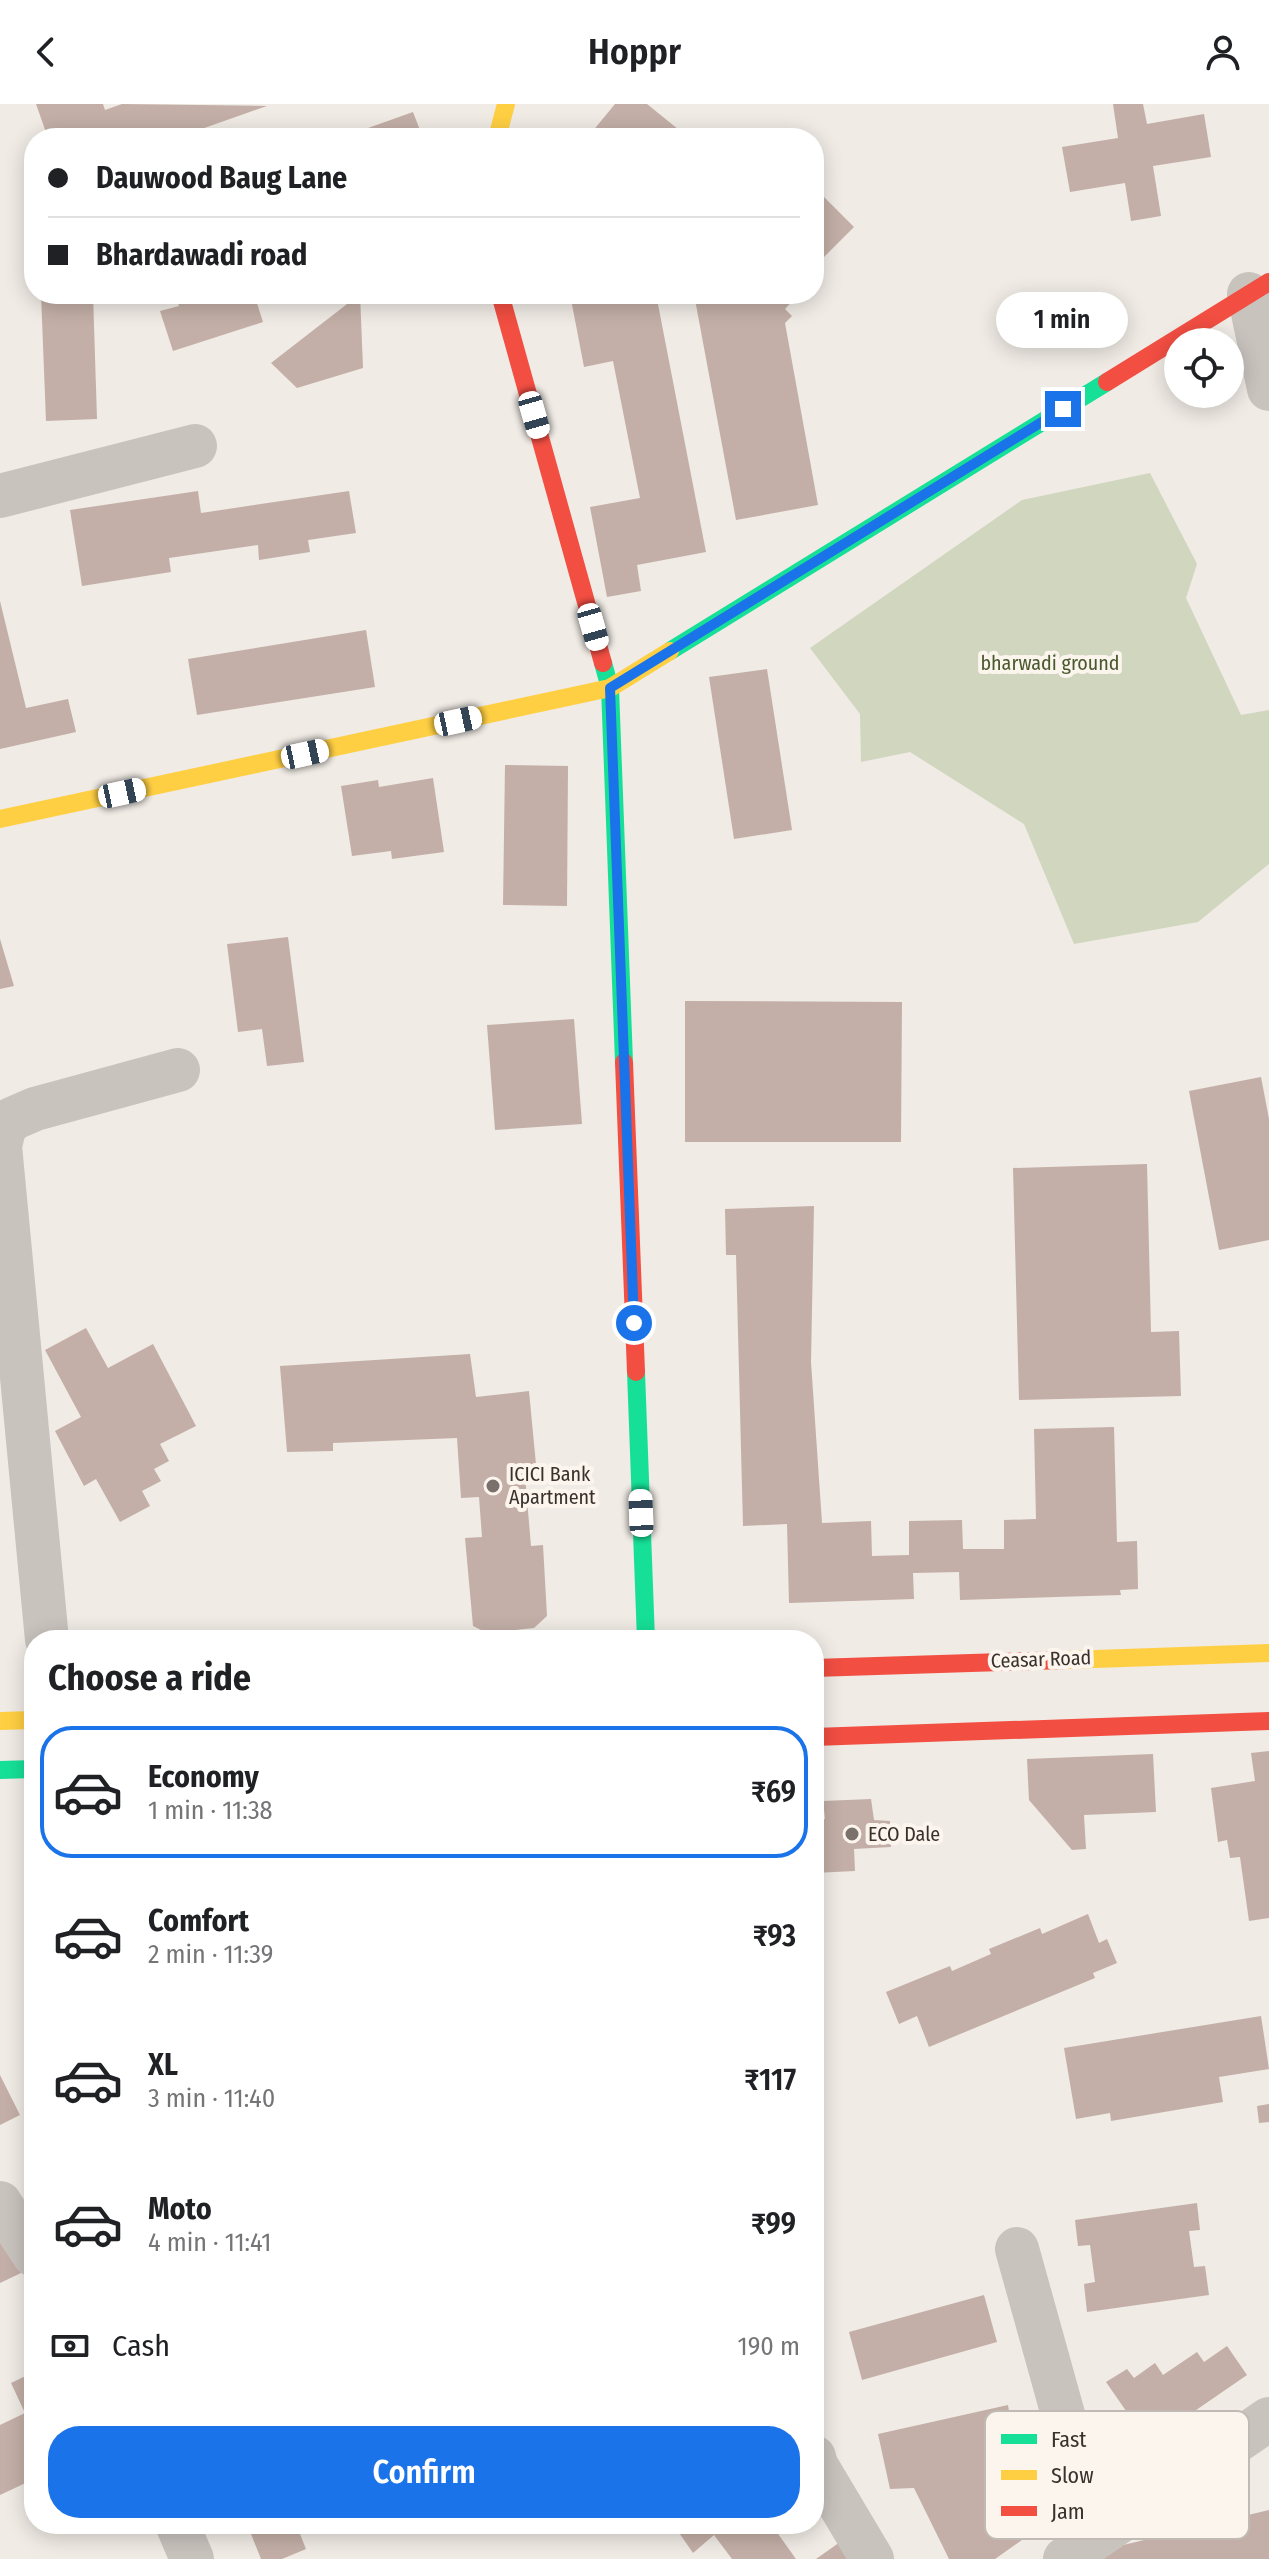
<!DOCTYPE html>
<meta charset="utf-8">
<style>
body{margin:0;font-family:"Fira Sans Condensed",sans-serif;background:#f6f6f6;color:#202124;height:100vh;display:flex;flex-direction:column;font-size:30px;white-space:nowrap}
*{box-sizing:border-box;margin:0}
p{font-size:26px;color:#757577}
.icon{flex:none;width:44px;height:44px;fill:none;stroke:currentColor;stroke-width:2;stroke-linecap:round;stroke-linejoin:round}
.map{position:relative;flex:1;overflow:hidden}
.details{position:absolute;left:24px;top:1526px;width:800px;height:904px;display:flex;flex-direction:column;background:#fff;border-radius:32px;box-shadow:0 4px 20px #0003}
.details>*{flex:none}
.top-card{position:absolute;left:24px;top:24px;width:800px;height:176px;border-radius:32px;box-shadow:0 4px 20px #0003;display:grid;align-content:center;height:176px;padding:0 24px;background:#fff}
.buttons{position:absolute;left:1164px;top:224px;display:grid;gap:16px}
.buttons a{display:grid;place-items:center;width:80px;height:80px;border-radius:50%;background:#fff;box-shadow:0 4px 20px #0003;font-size:40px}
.end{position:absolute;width:36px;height:36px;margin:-18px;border:10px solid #1a73e8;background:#fff;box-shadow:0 0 0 4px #fff}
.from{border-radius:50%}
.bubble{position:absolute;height:56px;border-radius:28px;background:#fff;box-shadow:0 4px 20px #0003;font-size:26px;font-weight:600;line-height:56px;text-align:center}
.car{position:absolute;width:24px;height:48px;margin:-24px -12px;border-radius:10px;box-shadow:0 0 6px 2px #0007;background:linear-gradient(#fff 24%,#345 0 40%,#fff 0 76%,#345 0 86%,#fff 0)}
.top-card b{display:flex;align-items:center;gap:28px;height:76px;font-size:30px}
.top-card b+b{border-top:2px solid #e0e0e0}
.top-card i{width:20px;height:20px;background:#202124}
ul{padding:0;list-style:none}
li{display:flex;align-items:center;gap:24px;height:132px;margin:0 16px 12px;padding:0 8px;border:4px solid transparent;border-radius:32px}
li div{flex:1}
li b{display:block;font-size:30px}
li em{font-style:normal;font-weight:600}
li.selected{border-color:#1a73e8}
li>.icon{width:72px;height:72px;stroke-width:1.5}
h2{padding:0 24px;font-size:36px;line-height:96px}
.pay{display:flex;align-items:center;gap:20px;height:88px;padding:0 24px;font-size:30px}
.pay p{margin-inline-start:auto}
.button{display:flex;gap:16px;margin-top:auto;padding:16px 24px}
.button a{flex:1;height:92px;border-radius:32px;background:#1a73e8;color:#fff;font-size:32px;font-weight:600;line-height:92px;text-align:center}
header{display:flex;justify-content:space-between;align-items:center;height:104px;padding:0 24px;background:#fff;font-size:36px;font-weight:600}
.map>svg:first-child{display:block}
.green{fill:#d1d6bf}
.building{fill:#c3afa7}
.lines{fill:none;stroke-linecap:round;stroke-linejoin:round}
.street{stroke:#c9c3be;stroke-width:44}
.fast{stroke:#16e098;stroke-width:18}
.slow{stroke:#ffcf43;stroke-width:18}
.jam{stroke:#f24e42;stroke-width:18}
.route{stroke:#1a73e8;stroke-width:10}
.poi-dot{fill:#7a716c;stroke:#fbf5ee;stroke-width:3}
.labels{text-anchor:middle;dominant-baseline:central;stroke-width:8;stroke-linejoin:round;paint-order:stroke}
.park-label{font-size:20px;fill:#4a5a2e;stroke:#fbf5ee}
.poi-label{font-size:20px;fill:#3b302b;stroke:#fbf5ee;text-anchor:start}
.street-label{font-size:20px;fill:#3b302b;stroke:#fbf5ee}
.key{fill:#fbf5ee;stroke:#c1bab4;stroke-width:2}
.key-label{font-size:22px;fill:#3b302b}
</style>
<header><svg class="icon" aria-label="back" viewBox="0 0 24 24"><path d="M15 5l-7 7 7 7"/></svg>Hoppr<svg class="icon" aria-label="person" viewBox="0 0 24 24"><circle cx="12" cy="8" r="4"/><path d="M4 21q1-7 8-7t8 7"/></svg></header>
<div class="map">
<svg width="1269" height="2455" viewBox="0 0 1269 2455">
<rect width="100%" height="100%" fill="#f0ebe5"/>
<polygon class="green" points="1150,369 1197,460 1186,494 1241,611 1269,606 1269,760 1198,818 1074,840 1024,720 910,648 861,658 860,610 810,544 1022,396"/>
<g class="building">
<polygon points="36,0 103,0 105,6 122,0 267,2 176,34 48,34"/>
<polygon points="615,0 647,0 689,34 587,34"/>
<polygon points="1113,0 1143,0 1147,20 1204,10 1211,53 1153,62 1161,112 1131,117 1125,79 1070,88 1062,43 1118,34"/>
<polygon points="413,8 423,34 340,34"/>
<polygon points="814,83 854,123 814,163"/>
<polygon points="41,190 93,190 97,315 46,317"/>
<polygon points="175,190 254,190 263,218 173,247 160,207 179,202"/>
<polygon points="360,190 363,264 297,284 271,259"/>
<polygon points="570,190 656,190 706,448 637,461 641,487 607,493 590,403 640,394 613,257 584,263"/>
<polygon points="694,190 799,190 785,205 792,212 785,219 818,401 736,416"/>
<polygon points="198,387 201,409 349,387 356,429 308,436 310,448 259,456 258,441 169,454 171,468 82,482 70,406"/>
<polygon points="0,497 26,604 68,595 76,628 0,645"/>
<polygon points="366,526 375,583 197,611 188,555"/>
<polygon points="767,565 792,726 734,735 709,573"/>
<polygon points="505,661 568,662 567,802 503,801"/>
<polygon points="433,674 444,748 392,755 391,747 352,752 341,682 378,676 379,683"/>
<polygon points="288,833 304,958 267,962 262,925 238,928 227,840"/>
<polygon points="0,835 14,882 0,885"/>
<polygon points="685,897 902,898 901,1038 685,1038"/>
<polygon points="574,915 582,1020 495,1026 487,921"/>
<polygon points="1261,973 1269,1015 1269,1136 1219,1146 1189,987"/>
<polygon points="1147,1060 1151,1228 1179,1227 1181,1292 1019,1296 1013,1064"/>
<polygon points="814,1102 811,1258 822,1419 871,1417 872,1452 909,1451 909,1417 962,1416 963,1445 1004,1445 1004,1416 1036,1415 1034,1325 1114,1323 1117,1438 1137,1437 1138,1485 1120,1486 1121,1491 960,1496 959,1468 913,1469 914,1495 789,1499 787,1420 743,1422 736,1151 726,1151 725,1105"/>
<polygon points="86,1224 108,1264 153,1240 196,1322 160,1340 169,1357 154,1365 161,1377 142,1387 150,1402 120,1418 96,1375 84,1382 55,1327 81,1313 45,1246"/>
<polygon points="470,1250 476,1293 529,1287 537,1371 525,1372 531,1442 543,1441 547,1512 534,1524 487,1529 473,1522 465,1434 482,1433 479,1393 461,1394 457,1334 333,1339 333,1347 287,1348 280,1262"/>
<polygon points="1269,1647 1269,1814 1249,1817 1240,1753 1230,1754 1227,1736 1218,1738 1211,1684 1255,1677 1251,1649"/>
<polygon points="1153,1650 1156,1708 1084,1711 1086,1745 1072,1746 1029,1696 1027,1655"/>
<polygon points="871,1695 874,1716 890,1717 891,1743 854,1745 855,1767 814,1769 814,1715 825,1715 823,1697"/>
<polygon points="1088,1810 1099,1839 1107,1835 1117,1859 1093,1869 1095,1874 929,1943 917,1912 899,1920 886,1888 950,1862 952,1867 991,1850 989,1845 1040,1824 1042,1830"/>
<polygon points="1261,1912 1269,1965 1219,1973 1223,1998 1111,2017 1110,2009 1076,2015 1064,1944"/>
<polygon points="0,1971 20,2011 0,2021"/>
<polygon points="1269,2000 1269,2018 1259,2019 1257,2002"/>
<polygon points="1197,2099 1200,2126 1189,2127 1194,2163 1205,2162 1209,2191 1087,2208 1084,2180 1095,2178 1090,2141 1078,2142 1075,2116"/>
<polygon points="0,2124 21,2169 0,2179"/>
<polygon points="984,2191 997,2238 862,2276 849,2228"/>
<polygon points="1227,2242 1247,2271 1170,2324 1162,2313 1140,2327 1106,2278 1127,2265 1134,2274 1155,2259 1163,2271 1197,2248 1204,2258"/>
<polygon points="34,2268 34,2375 0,2391 0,2321 25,2309 11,2279"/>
<polygon points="1008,2301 1019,2372 1046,2419 995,2455 949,2455 914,2384 890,2385 878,2330"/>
<polygon points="1269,2406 1269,2455 1091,2455 1090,2449"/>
<polygon points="247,2420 324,2420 300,2430 306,2445 282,2455 261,2455"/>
<polygon points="673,2420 771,2420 796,2455 732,2455 714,2431 693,2449"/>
<polygon points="843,2436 857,2455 816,2455"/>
</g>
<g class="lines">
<g class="street">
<polyline points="1249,190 1269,285"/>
<polyline points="0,392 195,342"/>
<polyline points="47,1536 0,1042 4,1025 12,1015 35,1005 178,966"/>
<polyline points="0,2099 34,2151"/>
<polyline points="1017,2145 1074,2350 1125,2415"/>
<polyline points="814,2353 816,2361 872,2455"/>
<polyline points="177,2420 192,2455"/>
<polyline points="1065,2455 1269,2315"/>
</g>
<g class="fast">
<polyline points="670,547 1107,278"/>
<polyline points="603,559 610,584 624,958"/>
<polyline points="636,1268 646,1536"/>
<polyline points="0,1666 34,1665"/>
</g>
<g class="slow">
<polyline points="497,34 506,0"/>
<polyline points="0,715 610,584 670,547"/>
<polyline points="1066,1556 1269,1549"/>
<polyline points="0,1617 34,1616"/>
</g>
<g class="jam">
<polyline points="500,190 603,559"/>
<polyline points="1107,278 1269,178"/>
<polyline points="624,958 636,1268"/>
<polyline points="814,1564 1066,1556"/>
<polyline points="814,1633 1269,1617"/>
</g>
</g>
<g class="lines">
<polyline class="route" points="634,1219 610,584 1063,305"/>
</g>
<g class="poi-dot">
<circle cx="493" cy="1382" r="8"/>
<circle cx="852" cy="1730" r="8"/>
</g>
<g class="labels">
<g class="park-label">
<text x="1050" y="559">bharwadi ground</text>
</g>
<g class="poi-label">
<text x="509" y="1370">ICICI Bank<tspan x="509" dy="23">Apartment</tspan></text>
<text x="868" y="1730">ECO Dale</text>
</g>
<g class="street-label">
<text transform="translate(1041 1555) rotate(-2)">Ceasar Road</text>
</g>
</g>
<rect x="985" y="2307" width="264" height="128" rx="12" class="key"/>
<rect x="1001" y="2330" width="36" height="10" fill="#16e098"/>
<rect x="1001" y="2366" width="36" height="10" fill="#ffcf43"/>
<rect x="1001" y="2402" width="36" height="10" fill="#f24e42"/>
<g class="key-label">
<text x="1051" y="2343">Fast</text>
<text x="1051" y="2379">Slow</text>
<text x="1051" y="2415">Jam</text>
</g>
</svg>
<div class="buttons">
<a><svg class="icon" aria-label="locate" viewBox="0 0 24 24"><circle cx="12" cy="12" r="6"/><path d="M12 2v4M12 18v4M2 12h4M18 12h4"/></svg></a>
</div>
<i class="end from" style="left:634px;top:1219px"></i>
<i class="end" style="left:1063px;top:305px"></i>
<div class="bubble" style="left:996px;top:188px;width:132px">1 min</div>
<i class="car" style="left:534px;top:311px;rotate:164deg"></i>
<i class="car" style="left:593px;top:523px;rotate:164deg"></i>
<i class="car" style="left:458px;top:617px;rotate:78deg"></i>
<i class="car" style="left:305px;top:650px;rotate:78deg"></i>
<i class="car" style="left:122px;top:689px;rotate:78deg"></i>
<i class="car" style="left:641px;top:1409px;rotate:358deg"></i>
<div class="top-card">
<b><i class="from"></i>Dauwood Baug Lane</b>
<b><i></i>Bhardawadi road</b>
</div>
<section class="details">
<h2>Choose a ride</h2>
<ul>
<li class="selected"><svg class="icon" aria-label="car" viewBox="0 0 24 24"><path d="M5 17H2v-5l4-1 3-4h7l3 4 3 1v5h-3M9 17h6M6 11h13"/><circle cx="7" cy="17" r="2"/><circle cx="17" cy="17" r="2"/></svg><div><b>Economy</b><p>1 min · 11:38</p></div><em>₹69</em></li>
<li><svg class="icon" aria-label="car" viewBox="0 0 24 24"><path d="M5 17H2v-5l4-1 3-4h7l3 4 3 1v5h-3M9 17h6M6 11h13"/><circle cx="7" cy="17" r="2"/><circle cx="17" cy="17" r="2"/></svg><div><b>Comfort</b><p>2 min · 11:39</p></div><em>₹93</em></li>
<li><svg class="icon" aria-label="car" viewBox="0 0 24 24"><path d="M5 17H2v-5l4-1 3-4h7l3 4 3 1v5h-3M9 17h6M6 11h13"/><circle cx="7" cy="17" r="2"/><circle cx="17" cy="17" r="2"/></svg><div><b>XL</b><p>3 min · 11:40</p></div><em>₹117</em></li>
<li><svg class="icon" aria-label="car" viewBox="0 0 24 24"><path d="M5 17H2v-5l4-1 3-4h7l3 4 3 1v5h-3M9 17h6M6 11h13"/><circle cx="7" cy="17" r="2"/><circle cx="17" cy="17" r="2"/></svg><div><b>Moto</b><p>4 min · 11:41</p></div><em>₹99</em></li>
</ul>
<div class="pay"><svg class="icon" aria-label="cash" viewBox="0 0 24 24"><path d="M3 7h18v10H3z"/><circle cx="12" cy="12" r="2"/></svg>Cash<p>190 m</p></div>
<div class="button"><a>Confirm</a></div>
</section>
</div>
